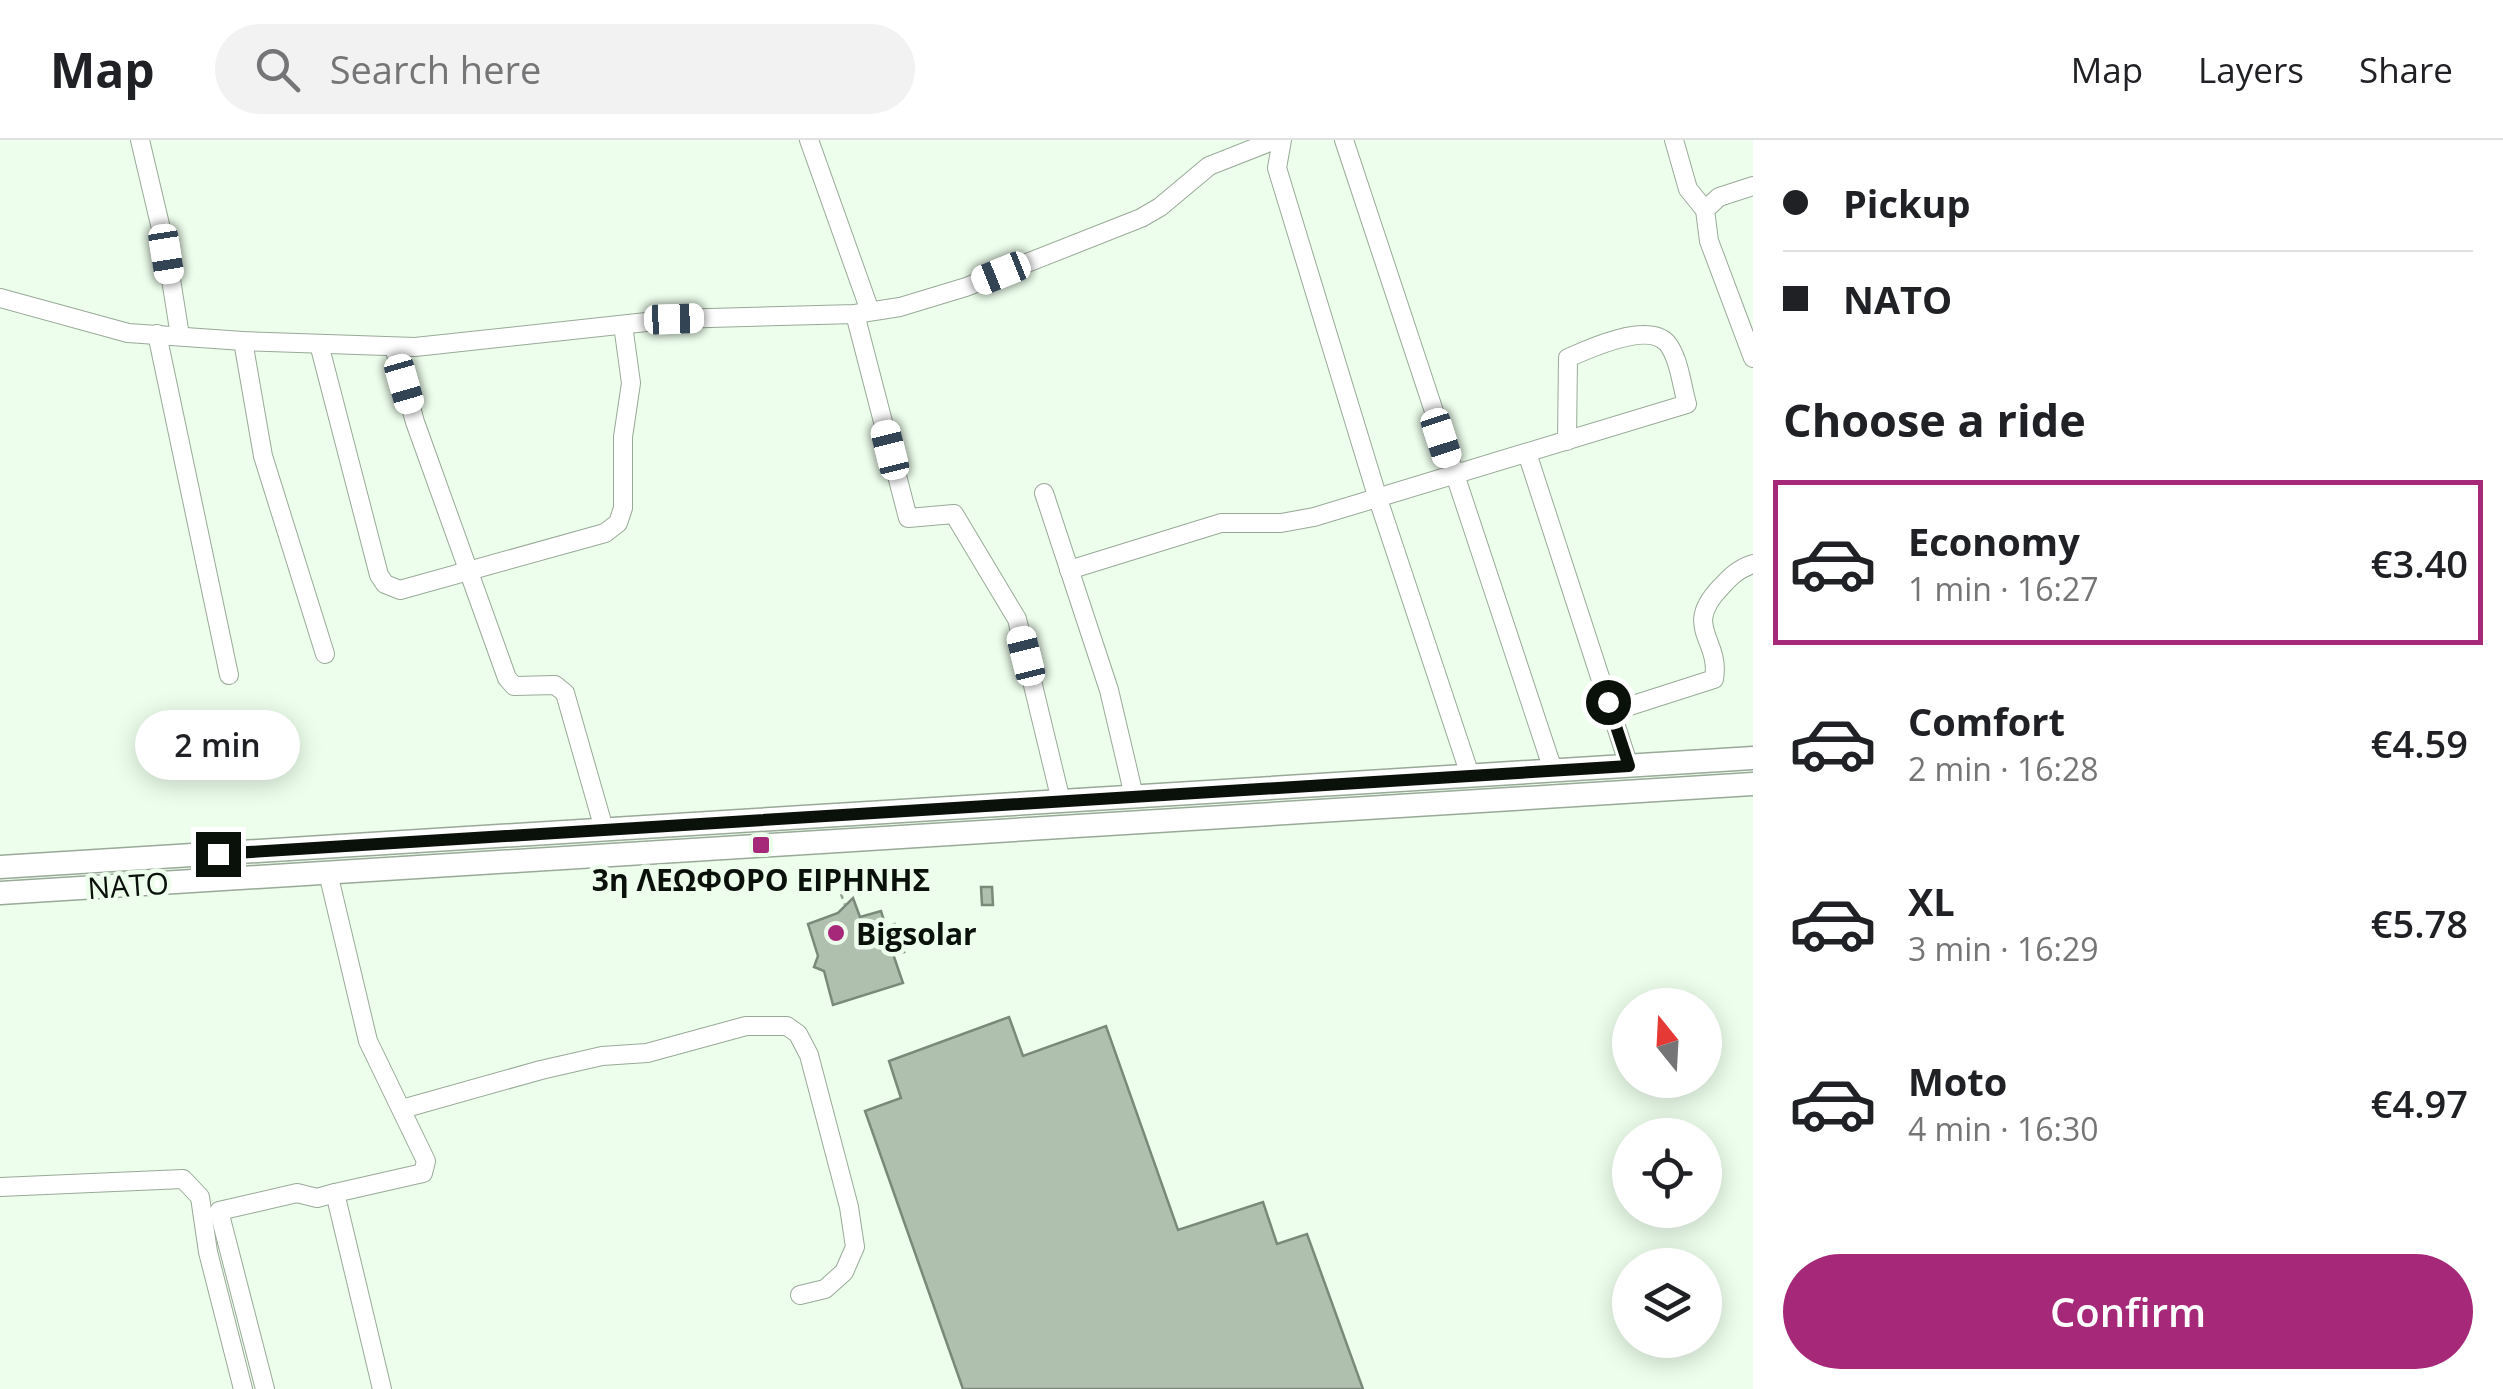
<!DOCTYPE html>
<meta charset="utf-8">
<style>
body{margin:0;font-family:"Open Sans",sans-serif;background:#f2f2f2;color:#202124;height:100vh;display:flex;flex-direction:column;font-size:38px;white-space:nowrap}
*{box-sizing:border-box;margin:0}
p{font-size:32px;color:#757577}
.icon{flex:none;width:55px;height:55px;fill:none;stroke:currentColor;stroke-width:2;stroke-linecap:round;stroke-linejoin:round}
.map{position:relative;flex:1;overflow:hidden}
.panel{display:flex;flex-direction:column;background:#fff;width:750px}
.panel>*{flex:none}
.guide{display:grid;align-content:center;height:220px;padding:0 30px;background:#fff}
.needle{width:65px;rotate:342deg}
.tools{position:absolute;left:1612px;top:848px;display:grid;gap:20px}
.tools a{display:grid;place-items:center;width:110px;height:110px;border-radius:50%;background:#fff;box-shadow:0 5px 25px #0003;font-size:50px}
.end{position:absolute;width:45px;height:45px;margin:-22px;border:12px solid #0a100a;background:#fff;box-shadow:0 0 0 5px #fff}
.from{border-radius:50%}
.bubble{position:absolute;height:70px;border-radius:35px;background:#fff;box-shadow:0 5px 25px #0003;font-size:32px;font-weight:600;line-height:70px;text-align:center}
.car{position:absolute;width:30px;height:60px;margin:-30px -15px;border-radius:12px;box-shadow:0 0 8px 2px #0007;background:linear-gradient(#fff 24%,#345 0 40%,#fff 0 76%,#345 0 86%,#fff 0)}
.guide b{display:flex;align-items:center;gap:35px;height:95px;font-size:38px}
.guide b+b{border-top:2px solid #e0e0e0}
.guide i{width:25px;height:25px;background:#202124}
ul{padding:0;list-style:none}
li{display:flex;align-items:center;gap:30px;height:165px;margin:0 20px 15px;padding:0 10px;border:5px solid transparent;border-radius:0px}
li div{flex:1}
li b{display:block;font-size:38px}
li em{font-style:normal;font-weight:600}
li.selected{border-color:#a62879}
li>.icon{width:90px;height:90px;stroke-width:1.5}
h2{padding:0 30px;font-size:45px;line-height:120px}
.cta{display:flex;gap:20px;margin-top:auto;padding:20px 30px}
.cta a{flex:1;height:115px;border-radius:60px;background:#a62879;color:#fff;font-size:40px;font-weight:600;line-height:115px;text-align:center}
header{display:flex;align-items:center;gap:60px;box-sizing:border-box;height:140px;padding:0 50px;background:#fff;border-bottom:2px solid #e0e0e0}
header strong{font-size:48px}
nav{display:flex;gap:55px;margin-inline-start:auto;font-size:35px}
.search{width:700px;height:90px;background:#f2f2f2;display:flex;align-items:center;gap:25px;box-sizing:border-box;padding:0 35px;border-radius:55px;color:#757577;font-size:38px}
main{display:flex;flex:1;min-height:0}
.map>svg:first-child{display:block}
.building{fill:#b0c0af;stroke:#7a8979;stroke-width:2.5}
.lines{fill:none;stroke-linecap:round;stroke-linejoin:round}
.minor-casing{stroke:#99a998;stroke-width:20}
.major-casing{stroke:#99a998;stroke-width:25}
.path{stroke:#93a093;stroke-width:2.5;stroke-dasharray:5 5;stroke-linecap:butt}
.minor{stroke:#fff;stroke-width:18}
.major{stroke:#fff;stroke-width:22}
.route{stroke:#0a100a;stroke-width:12}
.poi-dot{fill:#a62879;stroke:#edfeec;stroke-width:4}
.labels{text-anchor:middle;dominant-baseline:central;stroke-width:9;stroke-linejoin:round;paint-order:stroke}
.poi-label{font-size:30px;font-weight:bold;fill:#0a100a;stroke:#edfeec}
.street-label{font-size:30px;fill:#0a100a;stroke:#edfeec}
</style>
<header>
<strong>Map</strong>
<div class="search"><svg class="icon" aria-label="search" viewBox="0 0 24 24"><circle cx="10" cy="10" r="6"/><path d="M15 15l6 6"/></svg>Search here</div>
<nav><a>Map</a><a>Layers</a><a>Share</a></nav>
</header>
<main>
<div class="map">
<svg width="1753" height="1249" viewBox="0 0 1753 1249">
<rect width="100%" height="100%" fill="#edfeec"/>
<g class="building">
<polygon points="981,747 992,747 993,765 982,765"/>
<polygon points="853,758 860,777 881,771 886,787 895,784 904,812 893,814 903,843 833,865 824,831 814,827 818,816 808,784 838,773"/>
<polygon points="1009,877 1023,916 1106,886 1178,1090 1263,1062 1277,1104 1307,1094 1363,1249 963,1249 865,971 901,958 889,921"/>
</g>
<g class="lines">
<g class="minor-casing">
<g id="minor">
<polyline points="140,0 167,114 180,196"/>
<polyline points="809,0 870,171"/>
<polyline points="1282,0 1277,28 1378,359 1470,635"/>
<polyline points="1344,0 1553,630"/>
<polyline points="1674,0 1688,49 1705,70 1709,101 1753,218"/>
<polyline points="1705,70 1719,57 1753,46"/>
<polyline points="0,158 128,193 243,201 415,207 674,179 855,174 900,167 966,147 1141,78 1160,67 1209,26 1275,0"/>
<polyline points="855,174 908,378 954,374 1017,479 1061,661"/>
<polyline points="157,194 229,535"/>
<polyline points="243,201 263,316 325,514"/>
<polyline points="319,204 379,435 385,444 400,450 605,393 618,383 623,368 623,297 631,243 623,185"/>
<polyline points="394,207 415,282 507,538 514,546 555,545 565,553 604,689"/>
<polyline points="1527,313 1629,626"/>
<polyline points="1044,353 1109,550 1134,656"/>
<path d="M 1069,430 L 1221,383 L 1281,383 L 1314,377 L 1687,264 C 1682,247 1679,217 1667,203 C 1648,182 1590,208 1568,218 L 1567,301"/>
<path d="M 1611,572 L 1714,539 C 1721,499 1682,488 1720,448 C 1731,436 1738,429 1753,424"/>
<polyline points="328,733 368,901 426,1021 423,1033 335,1053 382,1249"/>
<polyline points="402,969 541,930 602,916 647,913 746,886 787,886 798,894 809,915 849,1067 855,1107 844,1132 825,1149 800,1155"/>
<polyline points="0,1047 183,1039 200,1057 208,1112 243,1249"/>
<polyline points="265,1249 219,1071 297,1053 317,1058 335,1053"/>
</g>
</g>
<g class="major-casing">
<g id="major">
<polyline points="0,727 1753,618"/>
<polyline points="0,753 1753,644"/>
</g>
</g>
<polyline class="path" points="841,754 845,765"/>
<use href="#minor" class="minor"/>
<use href="#major" class="major"/>
</g>
<g class="lines">
<polyline class="route" points="218,714 1629,626 1608,562"/>
</g>
<g class="poi-dot">
<rect x="751" y="695" width="20" height="20" rx="5"/>
<circle cx="836" cy="793" r="10"/>
</g>
<g class="labels">
<g class="poi-label">
<text x="761" y="739">3η ΛΕΩΦΟΡΟ ΕΙΡΗΝΗΣ</text>
<text x="856" y="793" text-anchor="start">Bigsolar</text>
</g>
<g class="street-label">
<text transform="translate(128 745) rotate(-4)">ΝΑΤΟ</text>
</g>
</g>
</svg>
<div class="tools">
<a><svg class="needle" viewBox="-14 -14 28 28"><path d="M0-13l5 13h-10z" fill="#e53935"/><path d="M0 13l5-13h-10z" fill="#757577"/></svg></a>
<a><svg class="icon" aria-label="locate" viewBox="0 0 24 24"><circle cx="12" cy="12" r="6"/><path d="M12 2v4M12 18v4M2 12h4M18 12h4"/></svg></a>
<a><svg class="icon" aria-label="layers" viewBox="0 0 24 24"><path d="M12 4l9 5-9 5-9-5zM3 14l9 5 9-5"/></svg></a>
</div>
<i class="end from" style="left:1608px;top:562px"></i>
<i class="end" style="left:218px;top:714px"></i>
<div class="bubble" style="left:135px;top:570px;width:165px">2 min</div>
<i class="car" style="left:166px;top:114px;rotate:171deg"></i>
<i class="car" style="left:1001px;top:133px;rotate:248deg"></i>
<i class="car" style="left:674px;top:179px;rotate:88deg"></i>
<i class="car" style="left:404px;top:244px;rotate:164deg"></i>
<i class="car" style="left:1441px;top:298px;rotate:162deg"></i>
<i class="car" style="left:890px;top:310px;rotate:346deg"></i>
<i class="car" style="left:1026px;top:516px;rotate:346deg"></i>
</div>
<section class="panel">
<div class="guide">
<b><i class="from"></i>Pickup</b>
<b><i></i>ΝΑΤΟ</b>
</div>
<h2>Choose a ride</h2>
<ul>
<li class="selected"><svg class="icon" aria-label="car" viewBox="0 0 24 24"><path d="M5 17H2v-5l4-1 3-4h7l3 4 3 1v5h-3M9 17h6M6 11h13"/><circle cx="7" cy="17" r="2"/><circle cx="17" cy="17" r="2"/></svg><div><b>Economy</b><p>1 min · 16:27</p></div><em>€3.40</em></li>
<li><svg class="icon" aria-label="car" viewBox="0 0 24 24"><path d="M5 17H2v-5l4-1 3-4h7l3 4 3 1v5h-3M9 17h6M6 11h13"/><circle cx="7" cy="17" r="2"/><circle cx="17" cy="17" r="2"/></svg><div><b>Comfort</b><p>2 min · 16:28</p></div><em>€4.59</em></li>
<li><svg class="icon" aria-label="car" viewBox="0 0 24 24"><path d="M5 17H2v-5l4-1 3-4h7l3 4 3 1v5h-3M9 17h6M6 11h13"/><circle cx="7" cy="17" r="2"/><circle cx="17" cy="17" r="2"/></svg><div><b>XL</b><p>3 min · 16:29</p></div><em>€5.78</em></li>
<li><svg class="icon" aria-label="car" viewBox="0 0 24 24"><path d="M5 17H2v-5l4-1 3-4h7l3 4 3 1v5h-3M9 17h6M6 11h13"/><circle cx="7" cy="17" r="2"/><circle cx="17" cy="17" r="2"/></svg><div><b>Moto</b><p>4 min · 16:30</p></div><em>€4.97</em></li>
</ul>
<div class="cta"><a>Confirm</a></div>
</section>
</main>
